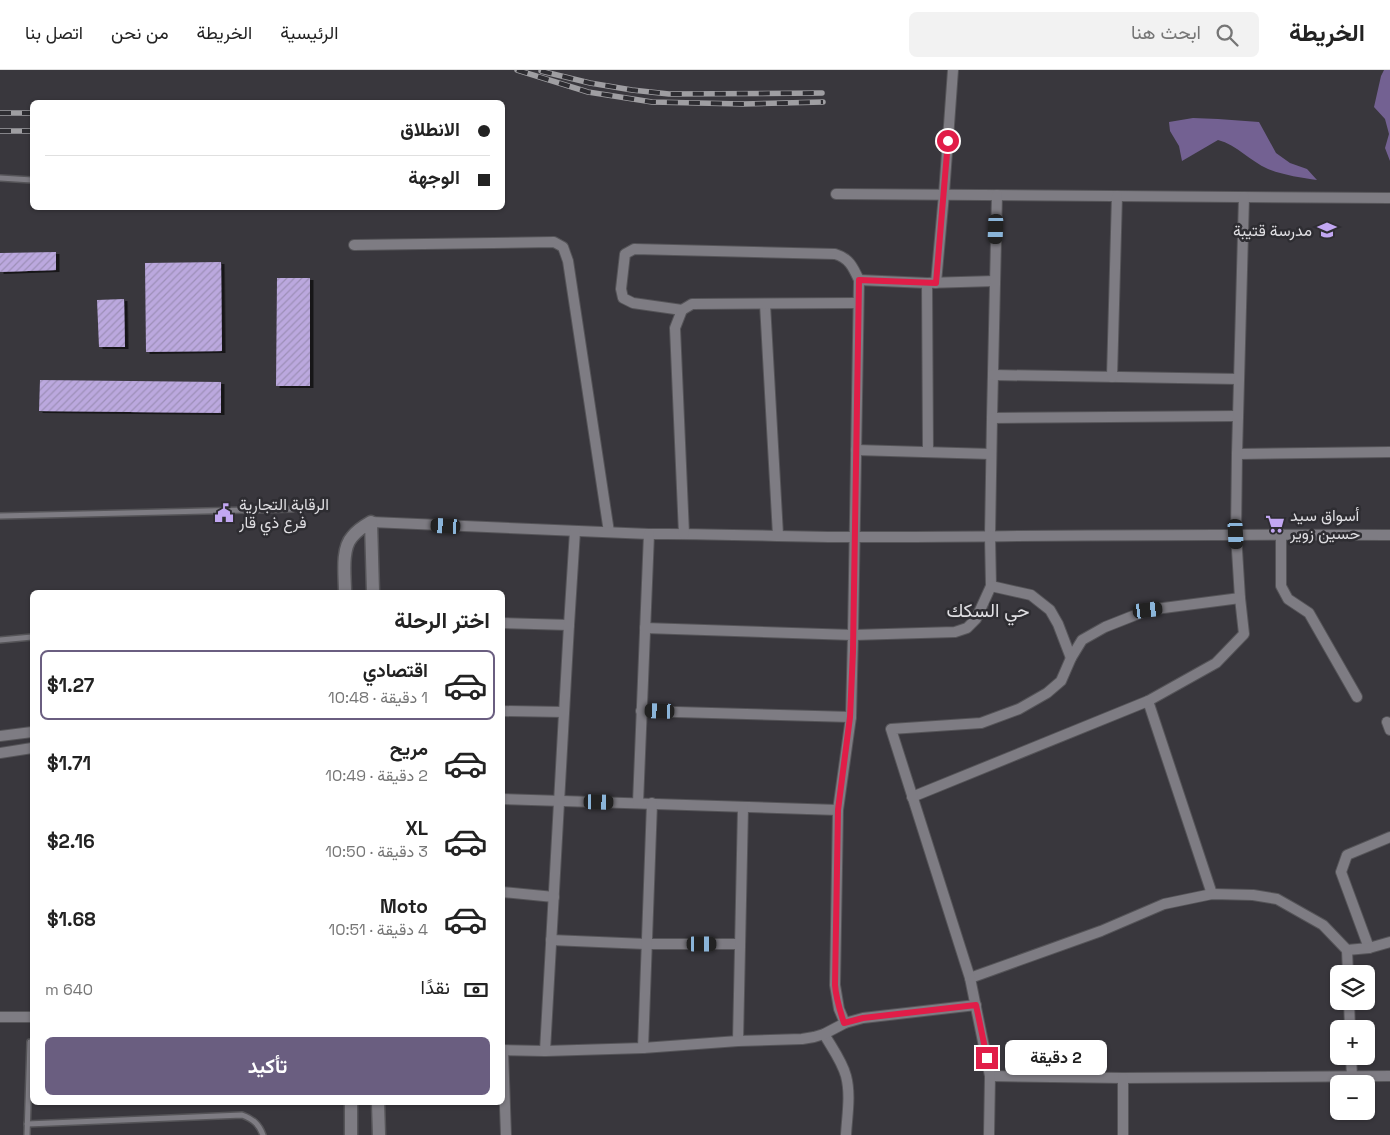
<!DOCTYPE html>
<html lang="ar">
<meta charset="utf-8">
<style>
body{margin:0;font-family:"Space Grotesk",Vazirmatn,sans-serif;background:#f2f2f2;color:#222;direction:rtl;height:100vh;display:flex;flex-direction:column;font-size:19px;white-space:nowrap}
*{box-sizing:border-box;margin:0}
p{font-size:16px;color:#767676}
.icon{flex:none;width:28px;height:28px;fill:none;stroke:currentColor;stroke-width:2;stroke-linecap:round;stroke-linejoin:round}
.map{position:relative;flex:1;overflow:hidden;direction:ltr}
.sheet{position:absolute;left:30px;top:520px;width:475px;height:515px;display:flex;flex-direction:column;background:#fff;border-radius:8px;box-shadow:0 1px 4px #0004;direction:rtl}
.sheet>*{flex:none}
.hud{position:absolute;left:30px;top:30px;width:475px;height:110px;border-radius:8px;box-shadow:0 1px 4px #0004;direction:rtl;display:grid;align-content:center;height:110px;padding:0 15px;background:#fff}
.controls{position:absolute;left:1330px;top:895px;display:grid;gap:10px}
.controls a{display:grid;place-items:center;width:45px;height:45px;border-radius:8px;background:#fff;box-shadow:0 1px 4px #0004;font-size:25px}
.end{position:absolute;width:22px;height:22px;margin:-11px;border:6px solid #e11d48;background:#fff;box-shadow:0 0 0 2px #fff}
.from{border-radius:50%}
.bubble{position:absolute;height:35px;border-radius:8px;background:#fff;box-shadow:0 1px 4px #0004;font-size:16px;font-weight:700;line-height:35px;text-align:center;direction:rtl}
.car{position:absolute;width:15px;height:30px;margin:-15px -8px;border-radius:6px;box-shadow:0 0 4px 1px #0007;background:linear-gradient(#222 24%,#8ab4d8 0 40%,#222 0 76%,#8ab4d8 0 86%,#222 0)}
.hud b{display:flex;align-items:center;gap:18px;height:48px;font-size:19px}
.hud b+b{border-top:1px solid #e0e0e0}
.hud i{width:12px;height:12px;background:#222}
ul{padding:0;list-style:none}
li{display:flex;align-items:center;gap:15px;height:70px;margin:0 10px 8px;padding:0 5px;border:2px solid transparent;border-radius:8px}
li div{flex:1}
li b{display:block;font-size:19px}
li em{font-style:normal;font-weight:700}
li.on{border-color:#6a5e80}
li>.icon{width:45px;height:45px;stroke-width:1.5}
h2{padding:0 15px;font-size:22px;line-height:60px}
.pay{display:flex;align-items:center;gap:12px;height:55px;padding:0 15px;font-size:19px}
.pay p{margin-inline-start:auto}
.button{display:flex;gap:10px;margin-top:auto;padding:10px 15px}
.button a{flex:1;height:58px;border-radius:8px;background:#6a5e80;color:#fff;font-size:20px;font-weight:700;line-height:58px;text-align:center}
header{display:flex;align-items:center;gap:30px;box-sizing:border-box;height:70px;padding:0 25px;background:#fff;border-bottom:1px solid #e0e0e0}
header strong{font-size:24px}
nav{display:flex;gap:28px;margin-inline-start:auto;font-size:18px}
.search{width:350px;height:45px;background:#f2f2f2;display:flex;align-items:center;gap:12px;box-sizing:border-box;padding:0 18px;border-radius:8px;color:#767676;font-size:19px}
.map>svg:first-child{display:block}
.water{fill:#736192}
.building{fill:url(#building-hatch);filter:url(#shadow)}
.lines{fill:none;stroke-linecap:round;stroke-linejoin:round}
.service-casing{stroke:#555458;stroke-width:8}
.minor-casing{stroke:#555458;stroke-width:12}
.tertiary-casing{stroke:#555458;stroke-width:15}
.service{stroke:#7e7c83;stroke-width:5}
.minor{stroke:#7e7c83;stroke-width:10}
.tertiary{stroke:#7e7c83;stroke-width:12}
.rail-casing{stroke:#9f9ea2;stroke-width:5.5}
.rail{stroke:#2e2d32;stroke-width:4;stroke-dasharray:11;stroke-linecap:butt}
.route{stroke:#e11d48;stroke-width:6}
.labels{text-anchor:middle;dominant-baseline:central;stroke-width:5;stroke-linejoin:round;paint-order:stroke}
.poi-label{font-size:16px;fill:#dfdee2;stroke:#2e2d32;text-anchor:start}
.quarter-label{font-size:19px;fill:#dfdee2;stroke:#2e2d32}
</style>
<header>
<strong>الخريطة</strong>
<div class="search"><svg class="icon" aria-label="search" viewBox="0 0 24 24"><circle cx="10" cy="10" r="6"/><path d="M15 15l6 6"/></svg>ابحث هنا</div>
<nav><a>الرئيسية</a><a>الخريطة</a><a>من نحن</a><a>اتصل بنا</a></nav>
</header>
<div class="map">
<svg width="1390" height="1065" viewBox="0 0 1390 1065">
<defs>
<pattern id="building-hatch" width="6" height="6" patternUnits="userSpaceOnUse" patternTransform="scale(1.25)"><rect width="6" height="6" fill="#bba8de"/><path d="M-1 1l2-2M0 6l6-6M5 7l2-2" fill="none" stroke="#9d8fb8"/></pattern>
<filter id="shadow"><feDropShadow dx="3.5" dy="2" stdDeviation="0" flood-color="#0009"/></filter>
</defs>
<rect width="100%" height="100%" fill="#39373d"/>
<g class="water">
<polygon points="1384,0 1390,0 1390,91 1385,78 1389,64 1385,49 1374,37 1381,6"/>
<path d="M 1193,48 L 1218,49 L 1259,52 L 1276,83 L 1290,93 L 1307,99 L 1317,110 C 1302,108 1282,105 1268,99 C 1250,91 1237,75 1218,70 L 1182,91 L 1179,76 L 1170,61 L 1169,52 Z"/>
</g>
<g class="building">
<polygon points="56,182 56,200 0,202 0,183"/>
<polygon points="221,192 222,281 146,282 145,193"/>
<polygon points="277,208 310,208 310,316 276,316"/>
<polygon points="124,229 125,277 99,277 97,230"/>
<polygon points="40,310 221,312 221,343 39,341"/>
</g>
<g class="lines">
<g class="service-casing">
<g id="service">
<polyline points="0,108 32,110"/>
<polyline points="0,446 292,439"/>
<polyline points="0,570 32,567"/>
<path d="M 27,1054 L 242,1045 C 253,1049 259,1054 263,1065"/>
<polyline points="27,1065 30,972"/>
</g>
</g>
<g class="minor-casing">
<g id="minor">
<polyline points="836,124 1390,128"/>
<polyline points="354,175 554,172 563,177 568,191 609,462"/>
<polyline points="859,210 927,213 995,211"/>
<polyline points="927,213 928,382"/>
<polyline points="936,213 944,124 953,0"/>
<polyline points="765,234 778,465"/>
<path d="M 682,240 L 633,233 L 623,228 L 621,219 L 625,184 L 634,179 L 835,184 C 849,188 853,197 859,210 L 853,565 L 955,562 L 967,558 L 976,549 L 991,516 L 990,466 L 992,348 L 997,125"/>
<polyline points="993,305 1239,309"/>
<polyline points="1112,307 1117,126"/>
<polyline points="992,348 1238,346"/>
<polyline points="856,380 991,384"/>
<polyline points="1237,384 1390,382"/>
<path d="M 371,452 L 649,464 C 724,463 800,468 876,467 C 1047,466 1218,464 1390,465"/>
<polyline points="684,464 675,258 682,240 692,234 858,233"/>
<polyline points="1281,464 1281,516 1288,529 1309,543 1357,627"/>
<polyline points="991,516 1031,525 1050,540 1058,554 1071,588"/>
<polyline points="502,553 569,555"/>
<polyline points="645,558 853,565 851,647 838,740 835,915 839,939 845,953"/>
<polyline points="1148,631 1212,824"/>
<polyline points="502,641 564,642"/>
<polyline points="641,641 851,647"/>
<polyline points="1387,652 1390,660"/>
<polyline points="0,666 32,662"/>
<polyline points="0,683 32,678"/>
<polyline points="912,727 1148,631 1216,593 1244,564 1240,528 1236,464 1237,384 1244,127"/>
<polyline points="502,729 838,740"/>
<polyline points="638,733 649,464"/>
<polyline points="502,822 554,827"/>
<polyline points="551,870 646,874 740,874"/>
<polyline points="1369,878 1341,802 1347,785 1390,767"/>
<polyline points="1347,880 1369,878 1390,872"/>
<polyline points="970,908 1101,861 1164,834 1212,824 1253,825 1277,829 1323,855 1347,880 1348,904"/>
<polyline points="1349,931 1350,959"/>
<polyline points="0,947 32,947"/>
<path d="M 824,964 C 832,978 842,991 846,1006 C 851,1025 847,1046 846,1065"/>
<polyline points="738,971 743,737"/>
<polyline points="643,978 652,733"/>
<polyline points="502,980 545,981 643,978 738,971 802,969 814,967 824,964 845,953 863,948 976,935"/>
<polyline points="503,980 506,1065"/>
<polyline points="545,981 569,555 575,461"/>
<polyline points="1351,986 1352,1007"/>
<polyline points="990,1006 1123,1008 1390,1006"/>
<polyline points="989,1065 990,1006 970,908 891,659 981,653 1019,639 1047,623 1061,611 1071,588 1082,570 1105,557 1148,540 1240,528"/>
<polyline points="1123,1065 1123,1008"/>
</g>
</g>
<g class="tertiary-casing">
<g id="tertiary">
<path d="M 345,522 C 345,507 341,479 352,467 C 357,460 364,456 371,452 L 373,522"/>
<polyline points="351,1032 351,1065"/>
<polyline points="378,1032 379,1065"/>
</g>
</g>
<use href="#service" class="service"/>
<use href="#minor" class="minor"/>
<use href="#tertiary" class="tertiary"/>
<g class="rail-casing">
<g id="rail">
<polyline points="517,0 588,22 652,32 743,34 823,32"/>
<polyline points="541,1 590,13 632,20 669,24 822,23"/>
<polyline points="0,43 32,43"/>
<polyline points="0,61 32,61"/>
</g>
</g>
<use href="#rail" class="rail"/>
</g>
<g class="lines">
<path class="route" d="M 948,71 L 936,213 L 859,210 L 853,581 L 850,647 L 838,740 L 835,915 C 836,929 840,941 844,953 L 863,948 L 976,935 L 987,988"/>
</g>
<defs>
<g id="school-bare" transform="scale(1.5)"><path d="M0-5L7-2L0 1L-7-2ZM-4 1L0 2.5L4 1V4Q0 6-4 4Z" fill="#c2a7f2" stroke="#2e2d32" stroke-width="2.5" paint-order="stroke"/></g>
<g id="civic-bare" transform="scale(1.5)"><path d="M-.6-6.5H3V-4.5H.6V-3L4-1V1h2V6H-6V1h2V-1L-.6-3ZM-1.2 2.5V6h2.4V2.5Z" fill="#c2a7f2" stroke="#2e2d32" stroke-width="2.5" paint-order="stroke"/></g>
<g id="supermarket-bare" transform="scale(1.5)"><path d="M-6-5.5h2.5l.6 2H6L4.5 2H-2.5L-4.4-4H-6ZM-1.5 3.2a1.3 1.3 0 1 0 .1 0ZM3 3.2a1.3 1.3 0 1 0 .1 0Z" fill="#c2a7f2" stroke="#2e2d32" stroke-width="2.5" paint-order="stroke"/></g>
</defs>
<g fill-rule="evenodd">
<use href="#school-bare" x="1327" y="160"/>
<use href="#civic-bare" x="224" y="443"/>
<use href="#supermarket-bare" x="1275" y="454"/>
</g>
<g class="labels">
<g class="poi-label">
<text x="1312" y="160" text-anchor="end">مدرسة قتيبة</text>
<text x="239" y="434">الرقابة التجارية<tspan x="239" dy="18">فرع ذي قار</tspan></text>
<text x="1290" y="445">أسواق سيد<tspan x="1290" dy="18">حسين زوير</tspan></text>
</g>
<g class="quarter-label">
<text x="988" y="540">حي السكك</text>
</g>
</g>
</svg>
<div class="controls">
<a><svg class="icon" aria-label="layers" viewBox="0 0 24 24"><path d="M12 4l9 5-9 5-9-5zM3 14l9 5 9-5"/></svg></a>
<a>+</a>
<a>−</a>
</div>
<i class="end from" style="left:948px;top:71px"></i>
<i class="end" style="left:987px;top:988px"></i>
<div class="bubble" style="left:1005px;top:970px;width:102px">2 دقيقة</div>
<i class="car" style="left:996px;top:159px;rotate:182deg"></i>
<i class="car" style="left:446px;top:456px;rotate:273deg"></i>
<i class="car" style="left:1236px;top:464px;rotate:177deg"></i>
<i class="car" style="left:1148px;top:540px;rotate:83deg"></i>
<i class="car" style="left:660px;top:641px;rotate:272deg"></i>
<i class="car" style="left:599px;top:732px;rotate:91deg"></i>
<i class="car" style="left:702px;top:874px;rotate:90deg"></i>
<div class="hud">
<b><i class="from"></i>الانطلاق</b>
<b><i></i>الوجهة</b>
</div>
<section class="sheet">
<h2>اختر الرحلة</h2>
<ul>
<li class="on"><svg class="icon" aria-label="car" viewBox="0 0 24 24"><path d="M5 17H2v-5l4-1 3-4h7l3 4 3 1v5h-3M9 17h6M6 11h13"/><circle cx="7" cy="17" r="2"/><circle cx="17" cy="17" r="2"/></svg><div><b>اقتصادي</b><p>1 دقيقة · 10:48</p></div><em>$1.27</em></li>
<li><svg class="icon" aria-label="car" viewBox="0 0 24 24"><path d="M5 17H2v-5l4-1 3-4h7l3 4 3 1v5h-3M9 17h6M6 11h13"/><circle cx="7" cy="17" r="2"/><circle cx="17" cy="17" r="2"/></svg><div><b>مريح</b><p>2 دقيقة · 10:49</p></div><em>$1.71</em></li>
<li><svg class="icon" aria-label="car" viewBox="0 0 24 24"><path d="M5 17H2v-5l4-1 3-4h7l3 4 3 1v5h-3M9 17h6M6 11h13"/><circle cx="7" cy="17" r="2"/><circle cx="17" cy="17" r="2"/></svg><div><b>XL</b><p>3 دقيقة · 10:50</p></div><em>$2.16</em></li>
<li><svg class="icon" aria-label="car" viewBox="0 0 24 24"><path d="M5 17H2v-5l4-1 3-4h7l3 4 3 1v5h-3M9 17h6M6 11h13"/><circle cx="7" cy="17" r="2"/><circle cx="17" cy="17" r="2"/></svg><div><b>Moto</b><p>4 دقيقة · 10:51</p></div><em>$1.68</em></li>
</ul>
<div class="pay"><svg class="icon" aria-label="cash" viewBox="0 0 24 24"><path d="M3 7h18v10H3z"/><circle cx="12" cy="12" r="2"/></svg>نقدًا<p>640 m</p></div>
<div class="button"><a>تأكيد</a></div>
</section>
</div>
